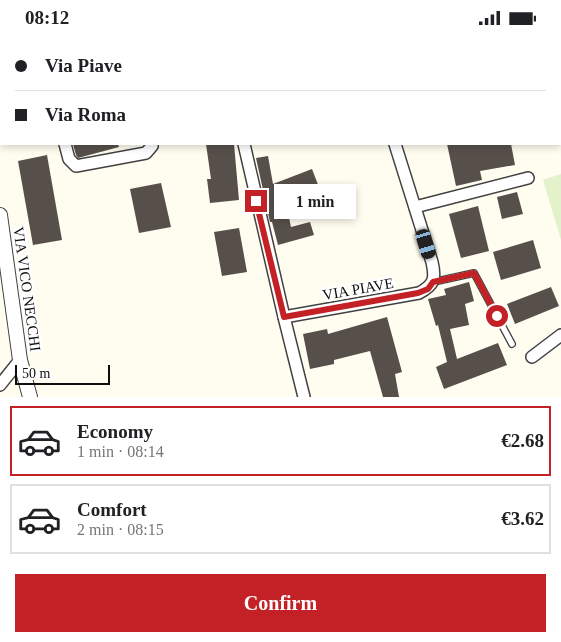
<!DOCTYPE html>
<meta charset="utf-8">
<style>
body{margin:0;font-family:"Times New Roman",serif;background:#f2f2f2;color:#202124;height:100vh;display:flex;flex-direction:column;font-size:19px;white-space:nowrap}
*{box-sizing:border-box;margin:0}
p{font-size:16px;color:#757577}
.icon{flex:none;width:28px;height:28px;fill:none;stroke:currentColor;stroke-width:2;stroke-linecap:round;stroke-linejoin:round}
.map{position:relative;height:362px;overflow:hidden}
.details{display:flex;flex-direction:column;background:#fff;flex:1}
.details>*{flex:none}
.hud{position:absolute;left:0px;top:0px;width:561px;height:110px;box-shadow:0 2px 8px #0003;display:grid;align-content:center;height:110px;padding:0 15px;background:#fff}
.scale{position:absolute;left:15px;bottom:12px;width:95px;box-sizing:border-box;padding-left:5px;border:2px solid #0e0e0e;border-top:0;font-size:14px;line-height:18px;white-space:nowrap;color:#0e0e0e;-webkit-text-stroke:4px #fff;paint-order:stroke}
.end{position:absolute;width:22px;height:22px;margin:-11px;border:6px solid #c42126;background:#fff;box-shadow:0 0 0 2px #fff}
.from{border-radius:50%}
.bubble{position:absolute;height:35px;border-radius:0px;background:#fff;box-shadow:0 2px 8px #0003;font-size:16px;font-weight:600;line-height:35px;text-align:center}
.car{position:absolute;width:15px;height:30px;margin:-15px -8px;border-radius:6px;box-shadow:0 0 4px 1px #0007;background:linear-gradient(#222 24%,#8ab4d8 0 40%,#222 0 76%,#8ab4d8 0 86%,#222 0)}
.hud b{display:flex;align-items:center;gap:18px;height:48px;font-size:19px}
.hud b+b{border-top:1px solid #e0e0e0}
.hud i{width:12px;height:12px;background:#202124}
ul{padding:9px 0 0;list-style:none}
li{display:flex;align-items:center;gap:15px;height:70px;margin:0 10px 8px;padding:0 5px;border:2px solid #e0e0e0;border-radius:0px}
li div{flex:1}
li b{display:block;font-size:19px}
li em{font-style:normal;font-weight:600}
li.active{border-color:#c42126}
li>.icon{width:45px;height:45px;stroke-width:1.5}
.primary-button{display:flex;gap:10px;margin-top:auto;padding:10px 15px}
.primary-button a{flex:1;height:58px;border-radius:0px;background:#c42126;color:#fff;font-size:20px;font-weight:600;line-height:58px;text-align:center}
.status{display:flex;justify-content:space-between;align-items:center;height:35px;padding:0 25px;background:#fff;direction:ltr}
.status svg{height:14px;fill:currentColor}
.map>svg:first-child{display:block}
.pitch{fill:#e3f2ca}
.building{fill:#57504a}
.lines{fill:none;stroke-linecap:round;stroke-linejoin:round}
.service-casing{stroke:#414141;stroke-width:8}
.minor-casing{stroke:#414141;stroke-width:14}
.tertiary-casing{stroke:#414141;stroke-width:16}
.service{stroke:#fff;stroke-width:5.5}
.minor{stroke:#fff;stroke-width:11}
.tertiary{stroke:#fff;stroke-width:14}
.route{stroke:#c42126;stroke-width:6}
.labels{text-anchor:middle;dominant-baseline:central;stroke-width:5;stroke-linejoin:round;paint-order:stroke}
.street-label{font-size:15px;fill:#0e0e0e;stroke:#fff}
</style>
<div class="status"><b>08:12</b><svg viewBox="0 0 49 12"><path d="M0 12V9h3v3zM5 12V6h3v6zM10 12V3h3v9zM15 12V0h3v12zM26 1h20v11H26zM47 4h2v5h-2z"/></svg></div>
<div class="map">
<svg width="561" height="362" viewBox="0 0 561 362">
<rect width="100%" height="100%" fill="#fffcf0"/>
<polygon class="pitch" points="561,139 561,205 543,145"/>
<g class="building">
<polygon points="73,109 118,109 119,112 78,123 76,120"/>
<polygon points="206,109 234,109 239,165 210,168 207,144 211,144"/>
<polygon points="447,109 511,109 515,130 480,136 482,145 456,151"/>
<polygon points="47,120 62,205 33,210 18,126"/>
<polygon points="268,121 273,149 312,134 322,160 287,173 291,192 310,187 314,200 278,210 272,187 270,187 256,123"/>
<polygon points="161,148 171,192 139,198 130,154"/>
<polygon points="517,157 523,179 502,184 497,162"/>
<polygon points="478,171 489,216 461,223 449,179"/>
<polygon points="239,193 247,237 222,241 214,197"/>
<polygon points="533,205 541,233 501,245 493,217"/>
<polygon points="469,247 474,266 465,269 469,290 450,294 457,324 498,308 507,330 444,354 436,332 447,327 438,290 436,291 428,264 446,260 444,254"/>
<polygon points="551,252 559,271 515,289 507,269"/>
<polygon points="387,282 402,337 395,339 399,362 383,362 370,316 334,325 334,329 310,334 303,299 327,294 328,299"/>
</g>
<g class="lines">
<g class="service-casing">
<polyline id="service" points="433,247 474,238 512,309"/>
</g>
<g class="minor-casing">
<g id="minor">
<polyline points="18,0 19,1"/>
<polyline points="224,0 224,1"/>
<polyline points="362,0 362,1"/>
<polyline points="65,109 69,124 76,131 146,118 152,111 151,109"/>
<polyline points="244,109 284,282 304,362"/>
<polyline points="415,172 528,143"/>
<path d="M 284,282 L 419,258 C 434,250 436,244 432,227 L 395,109"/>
<polyline points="532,322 561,300"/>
<polyline points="0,350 20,325"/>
</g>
</g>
<g class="tertiary-casing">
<g id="tertiary">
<polyline points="10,1 10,0"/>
<polyline points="0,23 1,19"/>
<polyline points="0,180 20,325 30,362"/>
</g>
</g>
<use href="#service" class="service"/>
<use href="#minor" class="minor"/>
<use href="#tertiary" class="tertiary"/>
</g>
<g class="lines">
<polyline class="route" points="256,166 284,282 418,258 428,254 433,247 474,238 497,281"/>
</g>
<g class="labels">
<g class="street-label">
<text transform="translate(27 254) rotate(82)">VIA VICO NECCHI</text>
<text transform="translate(358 254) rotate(-10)">VIA PIAVE</text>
</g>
</g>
</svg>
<div class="scale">50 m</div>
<i class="end from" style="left:497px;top:281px"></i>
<i class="end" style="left:256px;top:166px"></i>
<div class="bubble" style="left:274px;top:149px;width:82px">1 min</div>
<i class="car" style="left:426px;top:209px;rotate:163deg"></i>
<div class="hud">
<b><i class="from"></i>Via Piave</b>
<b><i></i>Via Roma</b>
</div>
</div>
<section class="details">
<ul>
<li class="active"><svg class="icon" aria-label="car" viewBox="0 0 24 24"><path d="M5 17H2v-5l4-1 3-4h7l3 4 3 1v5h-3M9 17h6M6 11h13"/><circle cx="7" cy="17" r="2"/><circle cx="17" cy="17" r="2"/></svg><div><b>Economy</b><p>1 min · 08:14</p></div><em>€2.68</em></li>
<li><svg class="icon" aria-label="car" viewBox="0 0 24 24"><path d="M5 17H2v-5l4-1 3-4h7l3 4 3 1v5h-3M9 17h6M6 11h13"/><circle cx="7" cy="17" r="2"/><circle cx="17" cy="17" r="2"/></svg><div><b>Comfort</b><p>2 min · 08:15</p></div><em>€3.62</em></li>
</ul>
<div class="primary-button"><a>Confirm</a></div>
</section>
